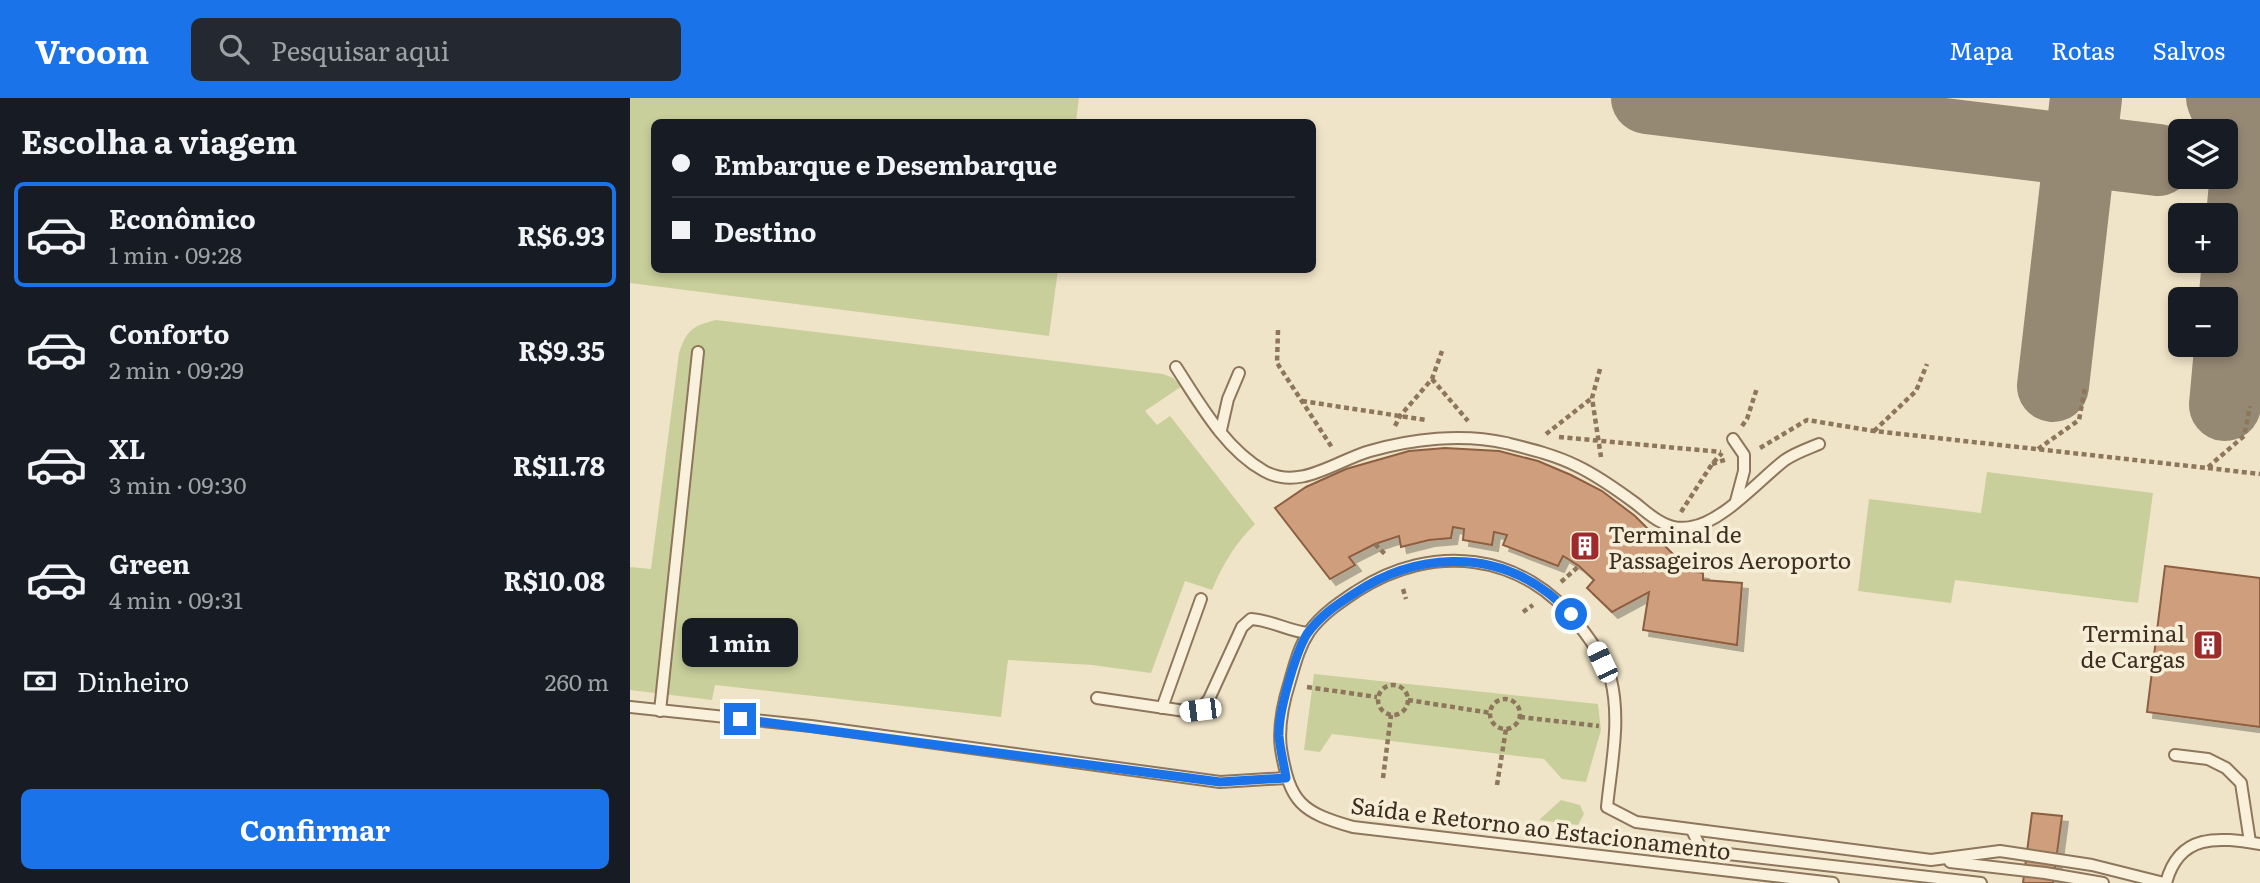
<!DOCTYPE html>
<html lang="pt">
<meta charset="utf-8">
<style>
body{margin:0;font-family:Literata,serif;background:#242831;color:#f1f3f6;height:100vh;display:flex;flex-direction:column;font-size:26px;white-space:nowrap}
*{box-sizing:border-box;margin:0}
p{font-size:23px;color:#9ea1a6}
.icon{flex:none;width:38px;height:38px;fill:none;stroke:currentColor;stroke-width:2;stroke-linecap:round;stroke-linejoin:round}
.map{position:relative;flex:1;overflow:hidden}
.side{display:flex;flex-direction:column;background:#171b24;width:630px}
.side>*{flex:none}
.guide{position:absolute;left:21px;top:21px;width:665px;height:154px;border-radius:10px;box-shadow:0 4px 10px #0003;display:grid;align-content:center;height:154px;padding:0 21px;background:#171b24}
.fabs{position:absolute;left:1538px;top:21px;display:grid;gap:14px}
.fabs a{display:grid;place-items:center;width:70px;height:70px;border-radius:10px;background:#171b24;box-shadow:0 4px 10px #0003;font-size:35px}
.end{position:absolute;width:32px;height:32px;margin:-16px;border:9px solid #1a73e8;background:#fff;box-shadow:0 0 0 4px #fff}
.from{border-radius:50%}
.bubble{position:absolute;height:49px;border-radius:10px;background:#171b24;box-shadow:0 4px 10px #0003;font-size:23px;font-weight:700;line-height:49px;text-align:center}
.car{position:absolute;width:21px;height:42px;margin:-21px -10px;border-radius:9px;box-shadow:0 0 5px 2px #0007;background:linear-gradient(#fff 24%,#345 0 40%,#fff 0 76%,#345 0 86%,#fff 0)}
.guide b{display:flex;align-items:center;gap:24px;height:66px;font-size:26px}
.guide b+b{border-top:2px solid #363941}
.guide i{width:18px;height:18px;background:#f1f3f6}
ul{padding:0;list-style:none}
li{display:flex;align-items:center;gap:21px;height:105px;margin:0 14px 10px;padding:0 7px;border:4px solid transparent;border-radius:10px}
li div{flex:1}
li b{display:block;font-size:26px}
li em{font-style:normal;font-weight:700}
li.active{border-color:#1a73e8}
li>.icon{width:63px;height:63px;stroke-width:1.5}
h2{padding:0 21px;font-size:32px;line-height:84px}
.pay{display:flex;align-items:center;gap:18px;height:77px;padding:0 21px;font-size:26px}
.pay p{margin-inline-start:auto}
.cta{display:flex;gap:14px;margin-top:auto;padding:14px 21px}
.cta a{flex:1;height:80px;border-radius:10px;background:#1a73e8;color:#fff;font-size:28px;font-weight:700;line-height:80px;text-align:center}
header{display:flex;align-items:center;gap:42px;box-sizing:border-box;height:98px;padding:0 35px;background:#1a73e8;color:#fff}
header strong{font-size:33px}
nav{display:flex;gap:38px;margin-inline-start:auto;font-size:24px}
.search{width:490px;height:63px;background:#242831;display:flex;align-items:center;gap:18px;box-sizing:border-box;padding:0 24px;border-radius:10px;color:#9ea1a6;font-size:26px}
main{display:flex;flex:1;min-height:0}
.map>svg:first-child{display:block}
.green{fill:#c9cf9b}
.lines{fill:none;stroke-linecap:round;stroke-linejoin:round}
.taxiway{stroke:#968974;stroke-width:72}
.building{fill:#cf9f7d;stroke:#8d5f41;stroke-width:2;filter:url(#shadow)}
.lane-casing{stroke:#8d765c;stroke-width:14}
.path{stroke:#8d765c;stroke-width:4.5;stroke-dasharray:5 3.5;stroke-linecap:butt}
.lane{stroke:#faf1dc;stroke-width:10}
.route{stroke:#1a73e8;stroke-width:9}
.labels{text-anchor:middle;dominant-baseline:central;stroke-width:7;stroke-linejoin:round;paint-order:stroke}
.poi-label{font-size:23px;fill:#3d2e20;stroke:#f7eed8;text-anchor:start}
.street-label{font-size:23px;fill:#3d2e20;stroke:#f7eed8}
</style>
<header>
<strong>Vroom</strong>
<div class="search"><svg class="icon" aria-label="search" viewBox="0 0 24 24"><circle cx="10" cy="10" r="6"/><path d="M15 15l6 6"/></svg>Pesquisar aqui</div>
<nav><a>Mapa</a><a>Rotas</a><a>Salvos</a></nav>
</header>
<main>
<section class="side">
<h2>Escolha a viagem</h2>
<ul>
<li class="active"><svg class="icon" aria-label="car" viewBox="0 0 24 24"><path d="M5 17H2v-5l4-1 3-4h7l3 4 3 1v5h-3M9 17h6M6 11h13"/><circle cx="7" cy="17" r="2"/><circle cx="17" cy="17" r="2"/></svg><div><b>Econômico</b><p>1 min · 09:28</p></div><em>R$6.93</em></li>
<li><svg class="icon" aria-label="car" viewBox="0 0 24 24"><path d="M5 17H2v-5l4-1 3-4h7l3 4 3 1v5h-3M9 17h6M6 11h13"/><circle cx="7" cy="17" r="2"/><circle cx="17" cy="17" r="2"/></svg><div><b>Conforto</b><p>2 min · 09:29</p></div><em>R$9.35</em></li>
<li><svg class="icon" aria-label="car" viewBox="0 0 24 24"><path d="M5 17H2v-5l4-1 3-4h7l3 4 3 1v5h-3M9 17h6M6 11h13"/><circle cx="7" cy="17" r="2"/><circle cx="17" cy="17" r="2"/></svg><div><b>XL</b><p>3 min · 09:30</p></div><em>R$11.78</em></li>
<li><svg class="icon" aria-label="car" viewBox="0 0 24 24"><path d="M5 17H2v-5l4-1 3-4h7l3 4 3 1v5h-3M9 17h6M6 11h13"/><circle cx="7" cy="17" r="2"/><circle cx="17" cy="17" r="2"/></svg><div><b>Green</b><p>4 min · 09:31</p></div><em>R$10.08</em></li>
</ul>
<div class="pay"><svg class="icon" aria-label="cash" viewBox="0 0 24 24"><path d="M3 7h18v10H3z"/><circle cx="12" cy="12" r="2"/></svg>Dinheiro<p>260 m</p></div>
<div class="cta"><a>Confirmar</a></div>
</section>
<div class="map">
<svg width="1630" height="785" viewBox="0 0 1630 785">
<defs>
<filter id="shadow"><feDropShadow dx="6" dy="6" stdDeviation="0" flood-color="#0004"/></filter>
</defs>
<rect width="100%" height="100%" fill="#f0e4c8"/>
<g class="green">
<polygon points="0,0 449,0 446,24 24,24 24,172 428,172 419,238 0,185"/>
<path d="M 86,222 L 533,276 L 543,280 L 552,288 L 515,313 L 527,327 L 540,318 L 625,426 C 605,446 593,466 582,492 L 555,483 L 521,575 L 462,567 L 378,562 L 371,619 L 85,587 L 82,602 L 0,592 L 0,469 L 21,471 L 49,255 C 57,231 63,228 86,222 Z"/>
<polygon points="1357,374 1523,395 1508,505 1325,482 1321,505 1228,493 1239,401 1351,415"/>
<polygon points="684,576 968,606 971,632 956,684 932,681 914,661 702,636 690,654 674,652"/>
<polygon points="931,702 950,707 954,716 948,727 909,722"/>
</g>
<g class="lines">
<g class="taxiway">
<polyline points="1017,0 1528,62"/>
<polyline points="1592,0 1608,38 1615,86 1595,307"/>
<polyline points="1423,288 1456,0"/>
</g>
</g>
<g class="building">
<polygon points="815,350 869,353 908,363 941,377 972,393 1005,418 1049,462 1042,467 1047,470 1073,475 1073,482 1112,485 1107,547 1013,532 1019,494 982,514 957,490 964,482 949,468 933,458 928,468 873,447 877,437 864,434 862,447 833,442 834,431 823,429 821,440 799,442 771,449 769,438 745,446 719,459 725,467 700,481 645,410 676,389 716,371 779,353"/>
<polygon points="1535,468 1630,480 1630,629 1517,614"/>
<polygon points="1402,715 1432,718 1423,785 1393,785"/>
</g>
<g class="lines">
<g class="lane-casing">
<g id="lane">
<path d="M 546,269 C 570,306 595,351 634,373 C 670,393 705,363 740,353 C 782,341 832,335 876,345 C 900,351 925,357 947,368 C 968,378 986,391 1005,405 C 1013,411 1021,419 1031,424 C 1040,429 1051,431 1061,429 C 1093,424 1129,382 1155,362 C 1165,355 1177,351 1189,346"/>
<polyline points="591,332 598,301 609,275"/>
<polyline points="1103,341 1114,357 1114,373 1106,403"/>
<path d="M 467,600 L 555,613 L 570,612 L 579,601 L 612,529 L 621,521 C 641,522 658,533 678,535"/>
<polyline points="0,609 181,628 590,684 656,680"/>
<polyline points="532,610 571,501"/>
<polyline points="30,613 68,254"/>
<polyline points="1545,657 1578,661 1596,670 1611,685 1620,744"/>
<polyline points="1062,732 1072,753 1351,785"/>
<polyline points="1320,764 1415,775 1473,785"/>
<path d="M 1203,785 L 723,729 C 671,714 660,705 651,651 C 648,629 653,605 660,583 C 665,566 669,549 679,534 C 692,516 709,505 727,493 C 802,444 894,454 949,527 C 962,544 975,562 981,582 C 991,623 981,668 977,709 L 1006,724 L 1301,762 L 1370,753 L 1462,767 L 1534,785"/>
<path d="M 1536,785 C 1549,735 1588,739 1630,746"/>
</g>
</g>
<g class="path">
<polyline points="648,232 647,265 703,351"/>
<polyline points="970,271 962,300 971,359"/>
<polyline points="802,281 838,323"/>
<polyline points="672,303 796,322"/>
<polyline points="765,328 770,318 802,281 812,253"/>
<polyline points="1112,328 1117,321 1127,290"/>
<polyline points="1244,333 1286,293 1297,266"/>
<polyline points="916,336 962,300"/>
<polyline points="929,339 1091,354"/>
<polyline points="1130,350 1177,322 1244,333 1577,370 1614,338 1620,308"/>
<polyline points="1408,351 1449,322 1455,290"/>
<polyline points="1082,366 1098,361"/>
<polyline points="1578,370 1630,376"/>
<polyline points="1051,414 1082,366 1092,355"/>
<polyline points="745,446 757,458"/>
<polyline points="931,484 949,468"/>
<polyline points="773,491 776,501"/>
<polyline points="893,514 903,507"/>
<circle cx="763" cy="602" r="15"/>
<polyline points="677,589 747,599"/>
<circle cx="875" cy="616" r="15"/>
<polyline points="778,602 861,615"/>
<polyline points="890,619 969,628"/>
<polyline points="753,680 761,617"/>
<polyline points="867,687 876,631"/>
</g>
<use href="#lane" class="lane"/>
</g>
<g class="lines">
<path class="route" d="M 110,621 L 590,684 L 656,680 C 654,666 650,652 649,638 C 648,615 665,556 677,536 C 690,518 706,507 725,495 C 784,456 859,450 918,495 C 926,501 934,509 941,516"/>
</g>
<defs>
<g id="building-square" transform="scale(1.575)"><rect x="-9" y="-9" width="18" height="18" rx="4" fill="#9e2a2b" stroke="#f7eed8"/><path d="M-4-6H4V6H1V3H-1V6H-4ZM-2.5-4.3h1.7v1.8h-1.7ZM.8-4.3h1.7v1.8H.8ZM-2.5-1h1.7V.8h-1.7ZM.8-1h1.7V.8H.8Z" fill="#fff"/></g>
</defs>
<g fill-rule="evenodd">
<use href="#building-square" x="955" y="448"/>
<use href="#building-square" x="1578" y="547"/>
</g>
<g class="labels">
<g class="poi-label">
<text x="978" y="435">Terminal de<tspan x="978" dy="26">Passageiros Aeroporto</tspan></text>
<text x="1555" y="534" text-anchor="end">Terminal<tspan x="1555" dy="26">de Cargas</tspan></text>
</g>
<g class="street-label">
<text transform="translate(911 729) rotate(7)">Saída e Retorno ao Estacionamento</text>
</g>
</g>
</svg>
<div class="fabs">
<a><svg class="icon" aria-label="layers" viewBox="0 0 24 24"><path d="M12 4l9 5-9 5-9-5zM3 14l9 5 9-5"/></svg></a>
<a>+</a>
<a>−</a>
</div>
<i class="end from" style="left:941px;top:516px"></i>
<i class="end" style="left:110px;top:621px"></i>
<div class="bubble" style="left:52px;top:520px;width:116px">1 min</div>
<i class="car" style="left:972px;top:564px;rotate:335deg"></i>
<i class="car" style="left:570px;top:612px;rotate:263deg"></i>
<div class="guide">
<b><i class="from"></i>Embarque e Desembarque</b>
<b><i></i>Destino</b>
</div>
</div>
</main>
